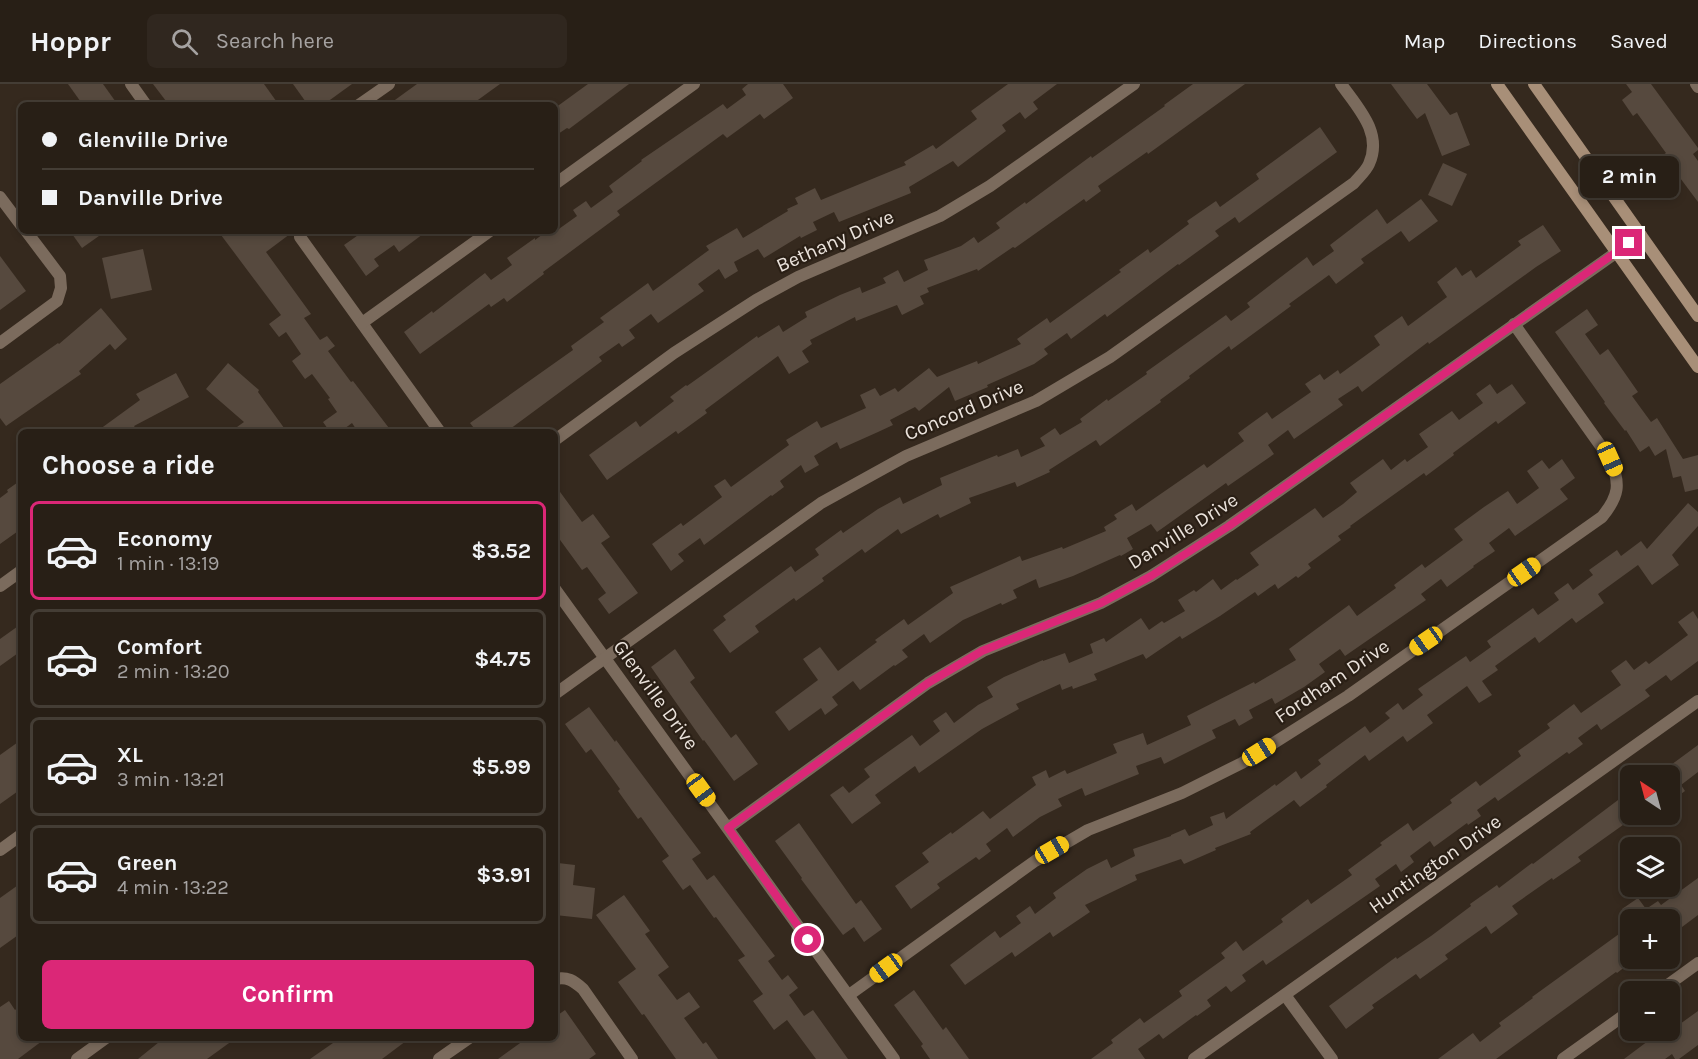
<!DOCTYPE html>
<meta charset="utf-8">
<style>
body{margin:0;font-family:Karla,sans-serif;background:#30271f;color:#f1f3f6;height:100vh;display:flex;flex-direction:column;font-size:22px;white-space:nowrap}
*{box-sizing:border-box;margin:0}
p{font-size:20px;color:#a5a2a1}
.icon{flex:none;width:33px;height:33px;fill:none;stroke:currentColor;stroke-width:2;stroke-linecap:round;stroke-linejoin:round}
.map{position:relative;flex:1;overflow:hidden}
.details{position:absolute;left:18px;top:345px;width:540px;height:612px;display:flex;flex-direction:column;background:#281f16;border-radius:9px;box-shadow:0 3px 9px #0003,0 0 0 2px #443d35}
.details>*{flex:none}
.hud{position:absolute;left:18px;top:18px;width:540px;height:132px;border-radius:9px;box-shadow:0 3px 9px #0003,0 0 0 2px #443d35;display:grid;align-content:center;height:132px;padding:0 24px;background:#281f16}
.needle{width:39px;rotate:324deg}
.fabs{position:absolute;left:1620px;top:681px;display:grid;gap:12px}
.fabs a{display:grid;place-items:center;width:60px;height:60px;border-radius:9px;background:#281f16;box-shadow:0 3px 9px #0003,0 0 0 2px #443d35;font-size:30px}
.end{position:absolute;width:27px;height:27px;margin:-14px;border:8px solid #db2777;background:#fff;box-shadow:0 0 0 3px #fff}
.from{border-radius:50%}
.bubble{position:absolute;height:42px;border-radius:9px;background:#281f16;box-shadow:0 3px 9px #0003,0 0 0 2px #443d35;font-size:20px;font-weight:700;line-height:42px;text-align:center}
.car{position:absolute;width:18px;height:36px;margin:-18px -9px;border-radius:8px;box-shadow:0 0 4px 2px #0007;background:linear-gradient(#f5c518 24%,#345 0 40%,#f5c518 0 76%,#345 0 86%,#f5c518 0)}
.hud b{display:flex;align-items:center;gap:21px;height:57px;font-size:22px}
.hud b+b{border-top:2px solid #443d35}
.hud i{width:15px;height:15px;background:#f1f3f6}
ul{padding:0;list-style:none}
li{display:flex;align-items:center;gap:18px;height:99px;margin:0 12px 9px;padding:0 12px;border:3px solid #443d35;border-radius:9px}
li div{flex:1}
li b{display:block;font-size:22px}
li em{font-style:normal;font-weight:700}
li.active{border-color:#db2777}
li>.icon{width:54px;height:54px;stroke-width:1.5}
h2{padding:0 24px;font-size:27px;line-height:72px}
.cta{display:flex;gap:12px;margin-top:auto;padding:12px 24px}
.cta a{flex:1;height:69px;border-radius:9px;background:#db2777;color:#fff;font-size:24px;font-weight:700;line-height:69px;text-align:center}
header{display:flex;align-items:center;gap:36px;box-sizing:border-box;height:84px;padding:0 30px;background:#281f16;border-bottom:2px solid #443d35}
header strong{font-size:28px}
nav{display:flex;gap:33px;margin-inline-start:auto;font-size:21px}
.search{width:420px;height:54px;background:#30271f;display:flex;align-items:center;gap:15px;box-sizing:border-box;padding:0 21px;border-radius:9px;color:#a5a2a1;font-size:22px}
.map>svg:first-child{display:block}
.building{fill:#56493e}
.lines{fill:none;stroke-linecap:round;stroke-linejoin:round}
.minor{stroke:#7b6b5d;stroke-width:12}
.tertiary{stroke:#7b6b5d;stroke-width:12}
.secondary{stroke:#a88f78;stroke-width:12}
.route{stroke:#db2777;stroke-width:8}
.labels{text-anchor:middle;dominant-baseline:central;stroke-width:4.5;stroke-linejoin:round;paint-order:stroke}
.street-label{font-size:20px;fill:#ebe3dc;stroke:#2a1f15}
</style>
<header>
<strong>Hoppr</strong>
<div class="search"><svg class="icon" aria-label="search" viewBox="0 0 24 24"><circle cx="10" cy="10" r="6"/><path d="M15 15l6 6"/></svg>Search here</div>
<nav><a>Map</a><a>Directions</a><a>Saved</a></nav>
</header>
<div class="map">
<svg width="1698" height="975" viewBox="0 0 1698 975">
<rect width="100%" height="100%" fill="#35291e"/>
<g class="building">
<polygon points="68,0 103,0 118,21 83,21"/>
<polygon points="153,0 264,0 279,21 169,21"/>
<polygon points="293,0 352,0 323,21 308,21"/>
<polygon points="417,0 500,0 471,21 388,21"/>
<polygon points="588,0 629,0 569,45 567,44 555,52 555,24"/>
<polygon points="748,0 783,0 793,14 764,35 760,30 727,54 723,50 617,127 620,131 543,188 544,190 507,218 504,214 491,223 489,220 420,270 404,248 432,227 433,229 485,189 491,196 512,181 507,174 535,154 535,156 547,147 556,147 577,132 573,126 586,117 591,124 613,108 609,102 642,77 641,76 723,20 727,25 746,11 742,5"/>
<polygon points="1008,0 1057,0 1033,18 1038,25 1025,35 1020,28 1002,41 1006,47 958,83 953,77 909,103 911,109 839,138 834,128 813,138 817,146 801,154 800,152 764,174 758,165 734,178 738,187 725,195 719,185 698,200 704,207 658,239 651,230 629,246 635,254 622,263 619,259 599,273 602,277 506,348 477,348 470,339 573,266 571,262 604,238 600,234 648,199 653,207 709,166 706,162 737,144 743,154 788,127 787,125 798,120 795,114 815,104 821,116 906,81 904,78 933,61 936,65 977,35 971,27"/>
<polygon points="1193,0 1245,0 1148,70 1147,68 1098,102 1101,107 1086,118 1084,115 1015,164 1013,163 978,187 977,185 927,204 929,208 920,212 924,220 902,231 897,221 856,237 855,233 810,256 812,260 802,267 809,278 789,290 778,272 705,326 707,329 678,350 676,347 607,396 589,371 636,337 640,343 674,317 670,313 686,301 687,302 757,252 758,254 779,241 783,248 807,233 805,228 840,211 860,203 862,209 886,199 883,194 898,186 904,198 928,186 924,176 961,162 974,153 978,159 1000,144 996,139 1025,118 1026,120 1091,72 1092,74 1165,22 1164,21"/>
<polygon points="1391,0 1427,0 1450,31 1457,28 1470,61 1442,72 1425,29 1417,35"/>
<polygon points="1626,0 1651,0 1698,64 1698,66 1693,70 1698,77 1698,118 1663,71 1666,69 1637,29 1633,32 1622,16 1632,8"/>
<polygon points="1320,43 1337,68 1239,139 1235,133 1215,147 1219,152 1179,181 1178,180 1107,233 1105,230 1071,255 1067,249 1044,265 1048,270 1034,280 987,301 988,303 955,317 949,303 919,327 915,323 890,336 893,341 878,348 840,365 837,358 814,372 819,381 805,389 801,381 780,397 784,403 772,412 771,411 704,461 700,454 678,470 684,477 671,487 652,460 681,439 683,442 722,413 714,402 725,395 731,403 789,361 786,356 817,337 821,344 866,324 860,311 875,304 880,312 895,304 898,308 929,284 937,293 977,277 978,280 1021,260 1017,255 1047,234 1050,239 1121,188 1119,186 1148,165 1150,169 1189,140 1187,137 1216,117 1220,123 1259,95 1256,90"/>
<polygon points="1443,79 1467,90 1452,122 1428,111"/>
<polygon points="1421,115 1438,137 1409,158 1401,147 1361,175 1364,179 1336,200 1329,191 1289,220 1291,222 1231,266 1229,262 1189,292 1190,294 1160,316 1161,318 1100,362 1096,356 1049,386 1050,388 1017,403 1015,398 969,414 971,419 940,434 938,430 901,450 898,445 865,469 862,465 822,494 824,497 796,517 794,514 755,542 759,548 730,569 713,546 726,536 723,532 791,482 795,488 819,471 815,465 841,446 843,449 878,425 900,413 903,420 942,401 940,394 962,385 997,371 998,373 1018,365 1021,373 1045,362 1040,354 1055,344 1060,351 1082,338 1080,335 1107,315 1108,317 1147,290 1146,288 1226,231 1231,237 1250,223 1247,219 1307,173 1313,182 1334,167 1330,161 1377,125 1387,140"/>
<polygon points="1543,141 1561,167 1536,183 1429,260 1428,258 1362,308 1358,302 1338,315 1343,321 1294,355 1288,346 1268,361 1274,370 1228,402 1226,399 1157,448 1151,440 1127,454 1133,465 1121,472 1120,471 1073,492 1039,504 1036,495 1013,506 1017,514 1002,521 1001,519 963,536 930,559 924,550 902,566 908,573 895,582 894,581 860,606 853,597 832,613 838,621 825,631 821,624 789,647 775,628 818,596 803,575 820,563 838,587 877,558 875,556 904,535 908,541 953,509 950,503 1020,472 1022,477 1062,463 1063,465 1106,447 1104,443 1117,435 1114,431 1132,420 1136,427 1204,380 1207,384 1244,357 1238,349 1267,328 1272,335 1311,308 1305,300 1320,290 1324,296 1338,286 1340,290 1380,261 1374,252 1402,232 1408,242 1447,213 1437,198 1456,183 1462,192 1471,186 1476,194 1521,161 1518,157"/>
<polygon points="70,147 106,147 82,164"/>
<polygon points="218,147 294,147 266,168 311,230 304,234 320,256 327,252 335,262 328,267 351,298 353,297 392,348 358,348 352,339 340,348 330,348 323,338 337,328 328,315 330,314 312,290 305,295 292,277 301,270 286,248 279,253 269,240 281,231"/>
<polygon points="364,147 375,147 378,152 385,147 427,147 399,168 394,161 374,175 379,182 366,192 344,161"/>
<polygon points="143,165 152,206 111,215 102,174"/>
<polygon points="0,172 26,207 0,226"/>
<polygon points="101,224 127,255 115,266 110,260 79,287 81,290 6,342 0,334 0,300 58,259 59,260"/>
<polygon points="1587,225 1598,241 1585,250 1600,271 1608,265 1638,308 1632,312 1651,338 1657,334 1683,375 1698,371 1698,405 1685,408 1681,392 1673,394 1666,365 1655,372 1649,362 1640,368 1626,346 1625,347 1604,319 1605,318 1555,248"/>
<polygon points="228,279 259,306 258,308 287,348 230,348 244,338 206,305"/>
<polygon points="176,289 189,313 134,342 138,348 96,348 140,316 136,310"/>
<polygon points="1490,300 1497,310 1512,300 1526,319 1498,340 1496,337 1453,369 1454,371 1426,392 1424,389 1350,442 1351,443 1338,452 1341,456 1308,480 1311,484 1298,494 1296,492 1278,505 1275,500 1258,512 1255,508 1220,532 1182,555 1180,552 1146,575 1143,570 1094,590 1097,596 1073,605 1072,602 1062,606 1060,600 1016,620 1019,625 982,645 919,689 915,682 875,711 881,719 852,740 830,711 843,702 849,709 870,693 864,685 912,651 920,662 940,647 933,637 946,628 954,639 978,621 993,613 987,603 1004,593 1043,576 1043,577 1065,569 1069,579 1093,569 1090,560 1104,554 1106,558 1141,534 1149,546 1162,537 1164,539 1185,527 1178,516 1194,506 1196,508 1213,495 1221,506 1236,495 1237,496 1259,481 1250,469 1315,424 1323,434 1343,420 1357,408 1350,399 1383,375 1391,386 1405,375 1407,378 1428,363 1419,350 1452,327 1459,336 1483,319 1476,310"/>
<polygon points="1562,375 1575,394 1560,405 1568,415 1515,452 1509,444 1489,459 1495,467 1473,482 1474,483 1447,503 1441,495 1421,510 1426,516 1345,572 1340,565 1319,580 1325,588 1304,603 1275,620 1272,614 1249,626 1253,634 1239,642 1235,635 1212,646 1216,654 1164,680 1161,673 1136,682 1139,690 1085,712 1082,704 1058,715 1062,722 1040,733 1013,753 1007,744 986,760 991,767 979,776 976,773 937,800 940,804 911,825 895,802 929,778 922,769 951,748 952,750 983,727 990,735 1036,701 1032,693 1046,686 1049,694 1065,686 1067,690 1117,669 1113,660 1143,649 1147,661 1191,641 1187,632 1254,598 1255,600 1296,576 1289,565 1349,521 1357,532 1396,504 1394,501 1422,480 1425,484 1463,456 1454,445 1484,423 1508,407 1517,420 1539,404 1527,387 1542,376 1549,385"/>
<polygon points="21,396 21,445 0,460 0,414 8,408 7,406"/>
<polygon points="555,401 582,438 593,430 610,453 601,459 638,509 609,530 598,515 606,509 587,483 582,486 555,449"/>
<polygon points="1688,419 1698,428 1698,442 1672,471 1679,481 1652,501 1638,481 1598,510 1604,519 1576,539 1572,534 1539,559 1535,553 1495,582 1498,586 1482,597 1492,611 1479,619 1467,602 1427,631 1433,639 1407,658 1403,652 1369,677 1365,671 1326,701 1327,703 1300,723 1294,716 1250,748 1251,750 1215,764 1216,766 1184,780 1181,775 1135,791 1137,796 1085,821 1090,828 1053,853 1050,848 1015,873 1012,868 965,901 950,881 995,847 1000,854 1021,839 1016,832 1030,822 1035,830 1056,814 1053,809 1087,785 1107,775 1111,784 1135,772 1133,765 1171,752 1171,751 1185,745 1189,752 1213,741 1210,733 1224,728 1226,735 1275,700 1276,702 1296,687 1301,695 1321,680 1318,676 1347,655 1365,642 1370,649 1390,634 1385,629 1398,619 1403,626 1423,611 1418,605 1457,578 1466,572 1470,578 1491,563 1487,557 1533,524 1538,531 1559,516 1554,509 1568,499 1573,506 1593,491 1589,486 1617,466 1621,472 1641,457 1647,465"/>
<polygon points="1693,527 1698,535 1698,577 1671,597 1666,591 1645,606 1650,612 1601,646 1597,640 1578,654 1583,660 1569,670 1567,668 1498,717 1495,713 1477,726 1481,732 1468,741 1467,739 1434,763 1430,757 1410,772 1414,778 1401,788 1396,780 1375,795 1380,802 1266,881 1263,876 1242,891 1246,897 1231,908 1226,902 1207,916 1211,922 1197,932 1196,931 1163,955 1159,950 1138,965 1145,975 1091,975 1113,959 1111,956 1140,934 1144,939 1182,912 1179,907 1225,874 1221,869 1236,857 1243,867 1283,838 1281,835 1308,815 1311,820 1352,791 1348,786 1382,761 1380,759 1408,739 1413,747 1452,719 1450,716 1476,697 1480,702 1521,672 1518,667 1550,644 1547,640 1574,620 1581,629 1621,601 1611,587 1626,576 1634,586 1646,577 1649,580 1688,551 1678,538"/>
<polygon points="21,540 21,567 0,582 0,555"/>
<polygon points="675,565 695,594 690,598 731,654 736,650 758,680 734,697 704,656 703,657 651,583"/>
<polygon points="589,623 615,658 616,656 701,769 692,775 707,796 714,791 775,872 768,877 782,896 788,891 798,904 789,911 804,932 813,926 848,975 816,975 787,936 774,946 753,917 763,910 738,876 745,872 716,833 714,834 690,801 683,806 662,777 669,772 641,733 638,735 618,707 620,705 591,665 586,669 565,640"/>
<polygon points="21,656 21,705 0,720 0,671"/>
<polygon points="1698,661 1698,688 1681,701 1685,707 1670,718 1670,692 1656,692"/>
<polygon points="1630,707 1630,736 1578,773 1581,777 1553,796 1552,794 1512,822 1518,830 1491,850 1486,842 1445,871 1448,875 1420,895 1416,890 1372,921 1374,924 1346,945 1329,922 1396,873 1397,875 1431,852 1471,822 1470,820 1497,801 1499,804 1532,779 1533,780"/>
<polygon points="799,739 856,820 861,816 882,845 864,858 854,843 843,851 801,795 802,794 775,757"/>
<polygon points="558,779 575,781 573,801 595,804 592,835 555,831 555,804"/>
<polygon points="1698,794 1698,831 1670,852 1670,836 1629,836 1622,825 1638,814 1646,825 1658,817 1661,821"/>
<polygon points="21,799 21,849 0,864 0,814"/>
<polygon points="624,811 650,847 645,850 669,883 658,891 677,916 689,908 700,923 684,934 703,960 706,958 718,975 676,975 644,930 642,931 618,898 636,885 596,831"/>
<polygon points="1630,842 1630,879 1617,889 1616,888 1496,975 1438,975 1473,949 1480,958 1501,942 1499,939 1533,914 1532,913"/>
<polygon points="914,906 943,946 946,943 969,975 930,975 921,962 923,960 894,921"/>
<polygon points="9,917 15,926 21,921 21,954 46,954 18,975 0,975 0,923"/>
<polygon points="565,926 596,970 589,975 498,975 527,954 555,954 555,933"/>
<polygon points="1698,927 1698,961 1679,975 1675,975 1672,970 1665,975 1624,975 1652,954 1655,958"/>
<polygon points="164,954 236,954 207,975 138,975"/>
<polygon points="330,954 410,954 382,975 310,975 333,959"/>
</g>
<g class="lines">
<g class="minor">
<polyline points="131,0 146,21"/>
<polyline points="1696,0 1698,3"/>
<polyline points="359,21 389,0"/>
<polyline points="555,100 694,0"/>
<polyline points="0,113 21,141"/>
<polyline points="300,153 440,348"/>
<polyline points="362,239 490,147"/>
<polyline points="0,259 57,217 61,204 60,192 26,147"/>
<polyline points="555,356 674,269 756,216 798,193 940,132 990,102 1134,0"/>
<polyline points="0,502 21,487"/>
<polyline points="555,505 894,975"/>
<path d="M 555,610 L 821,419 L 906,372 L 1036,317 L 1110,273 L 1354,99 C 1359,93 1366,87 1369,80 C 1383,49 1358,24 1341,0"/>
<polyline points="728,744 928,599 983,567 1101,519 1151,492 1229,442 1641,151"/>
<polyline points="0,766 21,751"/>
<path d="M 555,895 C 567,892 574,897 583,905 L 632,975"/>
<path d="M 849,911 L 1035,777 L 1088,746 L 1182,709 L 1242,679 L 1348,612 L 1602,433 C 1619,412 1621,400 1610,375 L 1514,240"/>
<polyline points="1285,911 1332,975"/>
<polyline points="77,975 106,954"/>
<polyline points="439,975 469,954"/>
<polyline points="1194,975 1698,617"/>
</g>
<g class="tertiary">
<polyline points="1658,908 1698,879"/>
<polyline points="1563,975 1630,927"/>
</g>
<g class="secondary">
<polyline points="1497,0 1698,283"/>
<polyline points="1534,0 1698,232"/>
</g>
</g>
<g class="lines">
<polyline class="route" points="808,856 728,744 928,599 982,567 1101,519 1151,492 1229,442 1629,159"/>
</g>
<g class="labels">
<g class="street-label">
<text transform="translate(835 157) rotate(-24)">Bethany Drive</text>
<text transform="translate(964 326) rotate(-23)">Concord Drive</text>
<text transform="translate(1183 447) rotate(-32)">Danville Drive</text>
<text transform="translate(1332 597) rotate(-34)">Fordham Drive</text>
<text transform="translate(656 611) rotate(54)">Glenville Drive</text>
<text transform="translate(1435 780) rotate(-35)">Huntington Drive</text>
</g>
</g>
</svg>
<div class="fabs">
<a><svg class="needle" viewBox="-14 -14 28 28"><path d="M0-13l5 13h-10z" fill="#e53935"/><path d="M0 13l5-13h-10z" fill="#a5a2a1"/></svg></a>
<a><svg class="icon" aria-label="layers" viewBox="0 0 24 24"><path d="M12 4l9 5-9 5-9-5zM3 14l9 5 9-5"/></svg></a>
<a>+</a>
<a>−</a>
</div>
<i class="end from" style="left:808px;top:856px"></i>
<i class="end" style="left:1629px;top:159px"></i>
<div class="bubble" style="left:1580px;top:72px;width:99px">2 min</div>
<i class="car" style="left:1610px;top:375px;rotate:156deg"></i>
<i class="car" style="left:1524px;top:488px;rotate:55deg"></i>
<i class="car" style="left:1426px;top:557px;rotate:235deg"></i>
<i class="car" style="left:1259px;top:668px;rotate:58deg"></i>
<i class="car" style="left:701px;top:706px;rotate:144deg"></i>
<i class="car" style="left:1052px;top:766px;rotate:60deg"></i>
<i class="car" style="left:886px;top:884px;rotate:234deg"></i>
<div class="hud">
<b><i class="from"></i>Glenville Drive</b>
<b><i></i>Danville Drive</b>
</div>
<section class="details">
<h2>Choose a ride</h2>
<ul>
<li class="active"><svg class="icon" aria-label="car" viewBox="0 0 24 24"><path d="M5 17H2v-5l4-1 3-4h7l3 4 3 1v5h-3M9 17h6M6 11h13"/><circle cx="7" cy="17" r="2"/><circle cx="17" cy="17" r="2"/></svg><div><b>Economy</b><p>1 min · 13:19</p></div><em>$3.52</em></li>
<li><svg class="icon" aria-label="car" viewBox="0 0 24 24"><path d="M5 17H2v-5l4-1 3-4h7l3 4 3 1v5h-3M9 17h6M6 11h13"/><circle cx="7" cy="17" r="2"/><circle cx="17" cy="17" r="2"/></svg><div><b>Comfort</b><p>2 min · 13:20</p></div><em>$4.75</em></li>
<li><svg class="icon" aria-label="car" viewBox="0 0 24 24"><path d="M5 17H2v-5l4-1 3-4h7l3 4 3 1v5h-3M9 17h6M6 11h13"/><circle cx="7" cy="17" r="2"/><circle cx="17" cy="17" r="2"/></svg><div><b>XL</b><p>3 min · 13:21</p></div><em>$5.99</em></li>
<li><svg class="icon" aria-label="car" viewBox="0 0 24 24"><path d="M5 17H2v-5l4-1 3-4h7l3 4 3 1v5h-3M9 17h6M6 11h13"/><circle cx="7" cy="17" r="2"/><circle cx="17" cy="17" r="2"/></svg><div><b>Green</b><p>4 min · 13:22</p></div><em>$3.91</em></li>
</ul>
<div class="cta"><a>Confirm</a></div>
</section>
</div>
